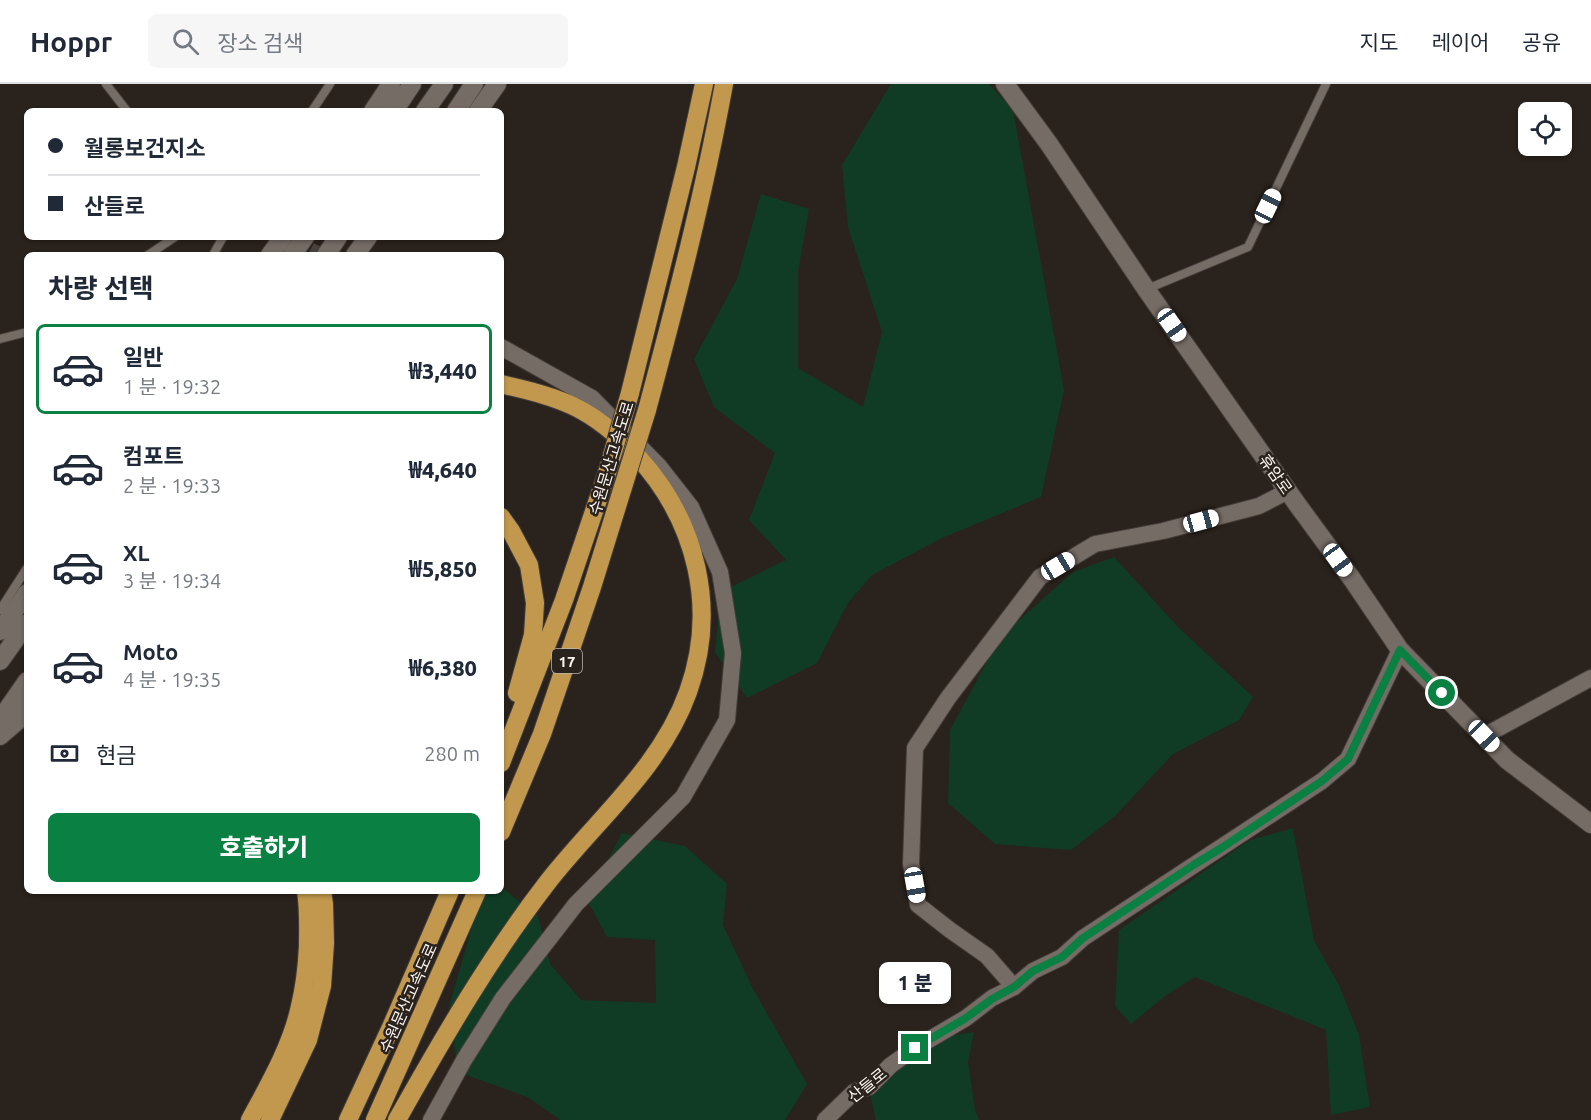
<!DOCTYPE html>
<html lang="ko">
<meta charset="utf-8">
<style>
body{margin:0;font-family:Ubuntu,"Noto Sans KR",sans-serif;background:#f6f6f7;color:#1f2937;height:100vh;display:flex;flex-direction:column;font-size:22px;white-space:nowrap}
*{box-sizing:border-box;margin:0}
p{font-size:20px;color:#747a83}
.icon{flex:none;width:33px;height:33px;fill:none;stroke:currentColor;stroke-width:2;stroke-linecap:round;stroke-linejoin:round}
.map{position:relative;flex:1;overflow:hidden}
.panel{position:absolute;left:24px;top:168px;width:480px;height:642px;display:flex;flex-direction:column;background:#fff;border-radius:9px;box-shadow:0 2px 4px #0004}
.panel>*{flex:none}
.banner{position:absolute;left:24px;top:24px;width:480px;height:132px;border-radius:9px;box-shadow:0 2px 4px #0004;display:grid;align-content:center;height:132px;padding:0 24px;background:#fff}
.buttons{position:absolute;left:1518px;top:18px;display:grid;gap:12px}
.buttons a{display:grid;place-items:center;width:54px;height:54px;border-radius:9px;background:#fff;box-shadow:0 2px 4px #0004;font-size:30px}
.end{position:absolute;width:27px;height:27px;margin:-14px;border:8px solid #0b8043;background:#fff;box-shadow:0 0 0 3px #fff}
.from{border-radius:50%}
.bubble{position:absolute;height:42px;border-radius:9px;background:#fff;box-shadow:0 2px 4px #0004;font-size:20px;font-weight:800;line-height:42px;text-align:center}
.car{position:absolute;width:18px;height:36px;margin:-18px -9px;border-radius:8px;box-shadow:0 0 4px 2px #0007;background:linear-gradient(#fff 24%,#345 0 40%,#fff 0 76%,#345 0 86%,#fff 0)}
.banner b{display:flex;align-items:center;gap:21px;height:57px;font-size:22px}
.banner b+b{border-top:2px solid #e0e1e3}
.banner i{width:15px;height:15px;background:#1f2937}
ul{padding:0;list-style:none}
li{display:flex;align-items:center;gap:18px;height:90px;margin:0 12px 9px;padding:0 12px;border:3px solid transparent;border-radius:9px}
li div{flex:1}
li b{display:block;font-size:22px}
li em{font-style:normal;font-weight:800}
li.active{border-color:#0b8043}
li>.icon{width:54px;height:54px;stroke-width:1.5}
h2{padding:0 24px;font-size:27px;line-height:72px}
.pay{display:flex;align-items:center;gap:15px;height:66px;padding:0 24px;font-size:22px}
.pay p{margin-inline-start:auto}
.cta{display:flex;gap:12px;margin-top:auto;padding:12px 24px}
.cta a{flex:1;height:69px;border-radius:9px;background:#0b8043;color:#fff;font-size:24px;font-weight:800;line-height:69px;text-align:center}
header{display:flex;align-items:center;gap:36px;box-sizing:border-box;height:84px;padding:0 30px;background:#fff;border-bottom:2px solid #e0e1e3}
header strong{font-size:28px}
nav{display:flex;gap:33px;margin-inline-start:auto;font-size:21px}
.search{width:420px;height:54px;background:#f6f6f7;display:flex;align-items:center;gap:15px;box-sizing:border-box;padding:0 21px;border-radius:9px;color:#747a83;font-size:22px}
.map>svg:first-child{display:block}
.green{fill:#103c25}
.lines{fill:none;stroke-linecap:round;stroke-linejoin:round}
.street-tunnel{stroke:#49423c;stroke-width:16;stroke-dasharray:16 8;stroke-linecap:butt}
.lane-casing{stroke:#453e3a;stroke-width:10}
.street-casing{stroke:#453e3a;stroke-width:18}
.secondary-casing{stroke:#453e3a;stroke-width:20}
.highway-casing{stroke:#453e3a;stroke-width:20}
.lane{stroke:#766c66;stroke-width:8}
.street{stroke:#766c66;stroke-width:16}
.secondary{stroke:#766c66;stroke-width:18}
.highway{stroke:#c1984d;stroke-width:18}
.highway-bridge-casing{stroke:#453e3a;stroke-width:20;stroke-linecap:butt}
.highway-bridge{stroke:#c1984d;stroke-width:18}
.route{stroke:#0b8043;stroke-width:8}
.labels{text-anchor:middle;dominant-baseline:central;stroke-width:5;stroke-linejoin:round;paint-order:stroke}
.shield{fill:#2a221c;stroke:#bcb5b0;stroke-width:1.5}
.shield-label{font-size:15px;font-weight:bold;fill:#faf4f0}
.street-label{font-size:16px;fill:#faf4f0;stroke:#2a221c}
</style>
<header>
<strong>Hoppr</strong>
<div class="search"><svg class="icon" aria-label="search" viewBox="0 0 24 24"><circle cx="10" cy="10" r="6"/><path d="M15 15l6 6"/></svg>장소 검색</div>
<nav><a>지도</a><a>레이어</a><a>공유</a></nav>
</header>
<div class="map">
<svg width="1591" height="1036" viewBox="0 0 1591 1036">
<rect width="100%" height="100%" fill="#2a221c"/>
<g class="green">
<polygon points="891,0 989,0 1013,26 1064,306 1041,413 942,454 872,491 848,519 817,579 747,614 715,568 721,508 786,476 749,436 775,369 714,323 694,275 737,195 761,110 809,125 798,188 798,284 863,323 882,248 848,143 842,81"/>
<polygon points="1114,473 1179,544 1253,613 1239,636 1173,670 1115,732 1071,766 995,760 948,719 950,646 1001,552 1073,488"/>
<polygon points="1293,744 1314,857 1339,901 1359,951 1370,1023 1331,1031 1326,946 1195,893 1165,912 1131,940 1115,922 1119,846 1250,756"/>
<polygon points="622,749 685,762 727,800 723,841 753,905 807,1000 785,1036 561,1036 527,1013 458,988 449,923 482,807 501,807 501,803 538,832 550,880 581,916 656,919 655,856 607,853 587,816"/>
<polygon points="974,948 968,978 975,1026 979,1036 876,1036 870,1010 902,973 949,952"/>
</g>
<g class="lines">
<polyline class="street-tunnel" points="289,155 319,171"/>
<g class="lane-casing">
<g id="lane">
<polyline points="106,0 127,27"/>
<polyline points="312,27 330,0"/>
<polyline points="148,171 175,153"/>
<polyline points="213,171 223,153"/>
<polyline points="1147,205 1248,163 1326,0"/>
<polyline points="0,255 27,248"/>
<polyline points="0,526 27,484"/>
</g>
</g>
<g class="street-casing">
<g id="street">
<polyline points="1484,652 1591,594"/>
<polyline points="1014,903 987,872 950,846 918,821 911,780 915,664 948,614 1040,493 1095,460 1163,447 1259,422 1288,407"/>
<polyline points="431,1036 464,976 503,914 576,820 683,713 727,636 733,569 720,488 691,423 658,381 592,314 501,263"/>
<polyline points="825,1036 854,1008 869,1003 891,981 915,964 966,934 992,914 1014,903 1033,887 1062,873 1083,854 1322,697 1348,675 1400,566"/>
</g>
</g>
<g class="secondary-casing">
<g id="secondary">
<polyline points="1005,0 1049,60 1146,205 1297,420 1352,495 1400,566 1507,676 1591,740"/>
<polyline points="373,27 391,0"/>
<polyline points="394,27 412,0"/>
<polyline points="425,27 444,0"/>
<polyline points="456,27 474,0"/>
<polyline points="478,27 497,0"/>
<polyline points="270,171 283,153"/>
<polyline points="292,171 305,153"/>
<polyline points="326,171 338,153"/>
<polyline points="355,171 368,153"/>
<polyline points="0,547 27,509"/>
<polyline points="0,577 27,539"/>
<polyline points="0,636 27,597"/>
<polyline points="0,652 22,633 27,625"/>
</g>
</g>
<g class="highway-casing">
<g id="highway">
<polyline points="630,309 686,83 704,0"/>
<path d="M 647,326 C 676,218 704,110 724,0"/>
<polyline points="501,433 511,447 529,481 535,519 533,551 517,609"/>
<polyline points="501,679 564,516 607,389"/>
<polyline points="501,748 542,650 592,503 623,403"/>
<path d="M 250,1036 C 269,1001 292,961 300,922 C 305,902 307,882 308,862 C 308,844 309,825 306,807"/>
<polyline points="270,1036 308,956 322,902 325,859 324,820 322,807"/>
<polyline points="348,1036 392,941 450,807"/>
<polyline points="375,1036 477,807"/>
<path d="M 397,1036 C 443,954 490,873 547,799 C 595,737 661,684 688,608 C 718,525 697,438 638,373 C 620,353 598,334 573,322 C 550,311 525,306 501,300"/>
</g>
</g>
<use href="#lane" class="lane"/>
<use href="#street" class="street"/>
<use href="#secondary" class="secondary"/>
<use href="#highway" class="highway"/>
<g class="highway-bridge-casing">
<g id="highway-bridge">
<polyline points="607,389 630,309"/>
<polyline points="623,403 647,326"/>
</g>
</g>
<use href="#highway-bridge" class="highway-bridge"/>
</g>
<g class="lines">
<polyline class="route" points="915,964 966,934 992,915 1014,903 1033,887 1062,873 1083,854 1195,780 1223,763 1322,697 1348,675 1400,566 1442,609"/>
</g>
<g class="labels">
<rect class="shield" x="552" y="565" width="30" height="24" rx="4.5"/>
<g class="shield-label">
<text x="567" y="577">17</text>
</g>
<g class="street-label">
<text transform="translate(611 374) rotate(-73)">수원문산고속도로</text>
<text transform="translate(1276 390) rotate(55)">휴암로</text>
<text transform="translate(408 914) rotate(-66)">수원문산고속도로</text>
<text transform="translate(867 1001) rotate(-39)">산들로</text>
</g>
</g>
</svg>
<div class="buttons">
<a><svg class="icon" aria-label="locate" viewBox="0 0 24 24"><circle cx="12" cy="12" r="6"/><path d="M12 2v4M12 18v4M2 12h4M18 12h4"/></svg></a>
</div>
<i class="end from" style="left:1442px;top:609px"></i>
<i class="end" style="left:915px;top:964px"></i>
<div class="bubble" style="left:879px;top:878px;width:72px">1 분</div>
<i class="car" style="left:1268px;top:122px;rotate:26deg"></i>
<i class="car" style="left:1172px;top:241px;rotate:145deg"></i>
<i class="car" style="left:1201px;top:437px;rotate:75deg"></i>
<i class="car" style="left:1338px;top:476px;rotate:144deg"></i>
<i class="car" style="left:1058px;top:482px;rotate:59deg"></i>
<i class="car" style="left:1484px;top:652px;rotate:136deg"></i>
<i class="car" style="left:915px;top:801px;rotate:170deg"></i>
<div class="banner">
<b><i class="from"></i>월롱보건지소</b>
<b><i></i>산들로</b>
</div>
<section class="panel">
<h2>차량 선택</h2>
<ul>
<li class="active"><svg class="icon" aria-label="car" viewBox="0 0 24 24"><path d="M5 17H2v-5l4-1 3-4h7l3 4 3 1v5h-3M9 17h6M6 11h13"/><circle cx="7" cy="17" r="2"/><circle cx="17" cy="17" r="2"/></svg><div><b>일반</b><p>1 분 · 19:32</p></div><em>₩3,440</em></li>
<li><svg class="icon" aria-label="car" viewBox="0 0 24 24"><path d="M5 17H2v-5l4-1 3-4h7l3 4 3 1v5h-3M9 17h6M6 11h13"/><circle cx="7" cy="17" r="2"/><circle cx="17" cy="17" r="2"/></svg><div><b>컴포트</b><p>2 분 · 19:33</p></div><em>₩4,640</em></li>
<li><svg class="icon" aria-label="car" viewBox="0 0 24 24"><path d="M5 17H2v-5l4-1 3-4h7l3 4 3 1v5h-3M9 17h6M6 11h13"/><circle cx="7" cy="17" r="2"/><circle cx="17" cy="17" r="2"/></svg><div><b>XL</b><p>3 분 · 19:34</p></div><em>₩5,850</em></li>
<li><svg class="icon" aria-label="car" viewBox="0 0 24 24"><path d="M5 17H2v-5l4-1 3-4h7l3 4 3 1v5h-3M9 17h6M6 11h13"/><circle cx="7" cy="17" r="2"/><circle cx="17" cy="17" r="2"/></svg><div><b>Moto</b><p>4 분 · 19:35</p></div><em>₩6,380</em></li>
</ul>
<div class="pay"><svg class="icon" aria-label="cash" viewBox="0 0 24 24"><path d="M3 7h18v10H3z"/><circle cx="12" cy="12" r="2"/></svg>현금<p>280 m</p></div>
<div class="cta"><a>호출하기</a></div>
</section>
</div>
